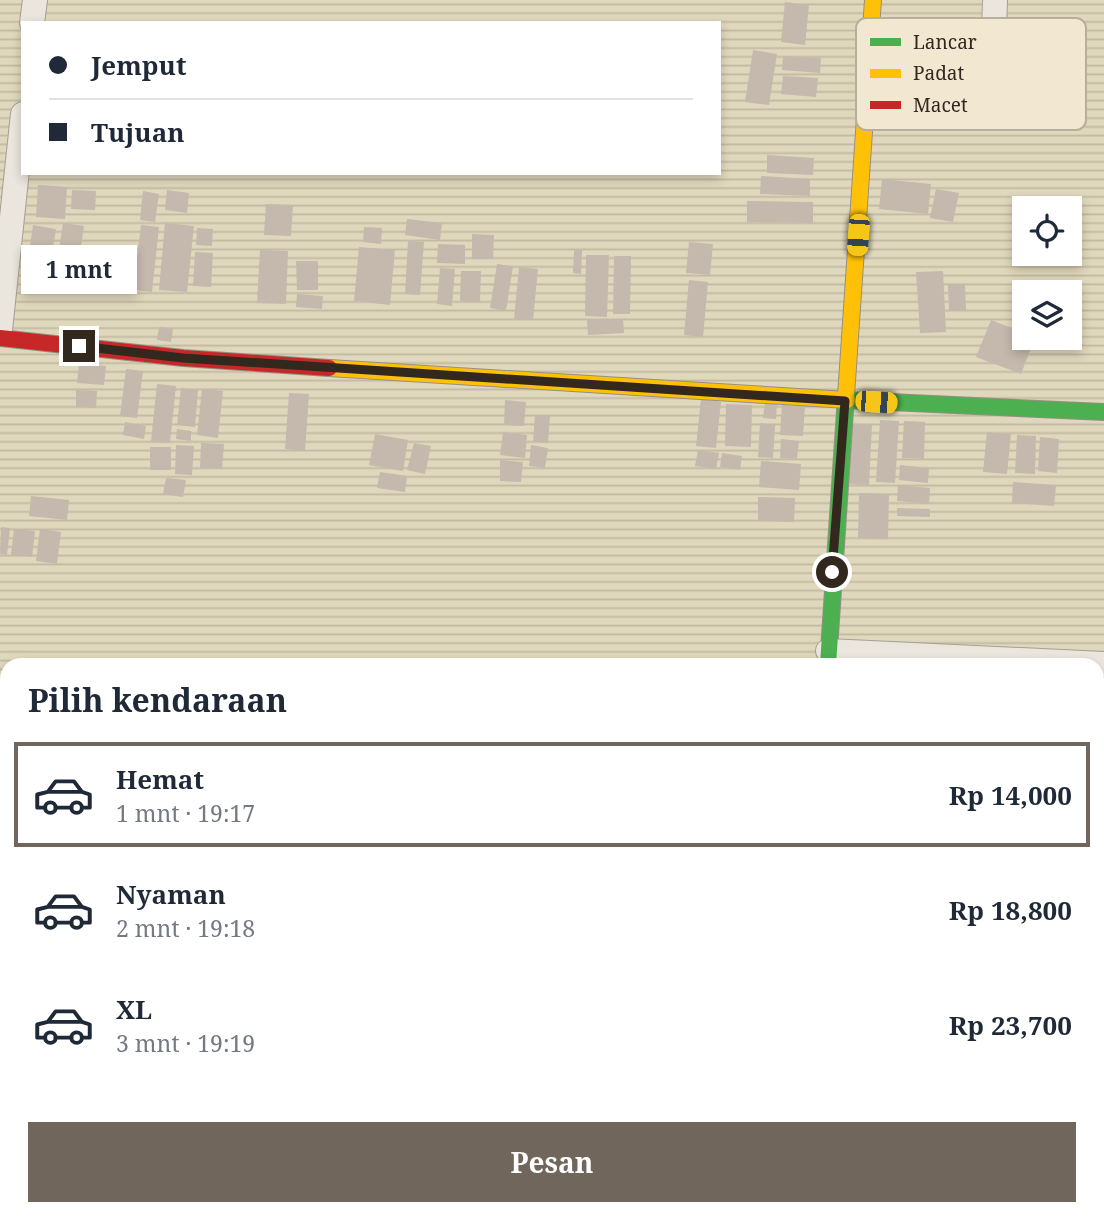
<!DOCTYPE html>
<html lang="id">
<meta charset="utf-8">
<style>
body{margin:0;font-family:"Noto Serif",serif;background:#f2f2f3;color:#1f2937;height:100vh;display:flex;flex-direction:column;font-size:26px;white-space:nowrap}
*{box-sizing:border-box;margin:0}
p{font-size:23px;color:#747a83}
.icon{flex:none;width:38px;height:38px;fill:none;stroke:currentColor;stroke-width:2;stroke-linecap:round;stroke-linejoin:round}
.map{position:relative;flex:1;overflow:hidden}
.drawer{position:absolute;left:0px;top:658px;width:1104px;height:558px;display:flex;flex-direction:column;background:#fff;border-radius:21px 21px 0 0;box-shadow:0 4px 10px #0003}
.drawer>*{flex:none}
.top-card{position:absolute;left:21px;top:21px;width:700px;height:154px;border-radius:0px;box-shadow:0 4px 10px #0003;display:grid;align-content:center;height:154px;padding:0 28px;background:#fff}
.fabs{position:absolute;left:1012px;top:196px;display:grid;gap:14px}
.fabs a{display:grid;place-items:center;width:70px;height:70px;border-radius:0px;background:#fff;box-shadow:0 4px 10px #0003;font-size:35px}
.end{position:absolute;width:32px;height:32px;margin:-16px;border:9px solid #33281e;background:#fff;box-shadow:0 0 0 4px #fff}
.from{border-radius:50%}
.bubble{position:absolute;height:49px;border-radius:0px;background:#fff;box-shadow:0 4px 10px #0003;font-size:23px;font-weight:700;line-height:49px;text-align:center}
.car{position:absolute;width:21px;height:42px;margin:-21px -10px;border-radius:9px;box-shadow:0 0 5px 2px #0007;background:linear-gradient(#f5c518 24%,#345 0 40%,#f5c518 0 76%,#345 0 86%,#f5c518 0)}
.top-card b{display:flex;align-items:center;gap:24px;height:66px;font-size:26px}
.top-card b+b{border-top:2px solid #e0e1e3}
.top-card i{width:18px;height:18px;background:#1f2937}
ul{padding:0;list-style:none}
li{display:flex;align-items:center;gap:21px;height:105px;margin:0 14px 10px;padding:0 14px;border:4px solid transparent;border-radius:0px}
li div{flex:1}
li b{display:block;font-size:26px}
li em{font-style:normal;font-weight:700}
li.active{border-color:#70665b}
li>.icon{width:63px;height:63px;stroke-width:1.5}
h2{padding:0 28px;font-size:32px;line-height:84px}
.action{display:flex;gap:14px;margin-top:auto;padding:14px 28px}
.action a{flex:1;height:80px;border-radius:0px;background:#70665b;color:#fff;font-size:28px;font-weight:700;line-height:80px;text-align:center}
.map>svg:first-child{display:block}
.farmland{fill:url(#farmland-rules);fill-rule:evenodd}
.building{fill:#c4b9ac}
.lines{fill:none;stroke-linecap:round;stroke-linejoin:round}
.street-casing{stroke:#a69f95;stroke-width:26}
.fast-casing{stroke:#968f84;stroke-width:18}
.slow-casing{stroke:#968f84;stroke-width:18}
.jam-casing{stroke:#968f84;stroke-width:18}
.street{stroke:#eae5dd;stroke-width:24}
.fast{stroke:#4caf50;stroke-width:16}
.slow{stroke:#ffc107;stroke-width:16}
.jam{stroke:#c62828;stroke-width:16}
.route{stroke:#33281e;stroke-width:9}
.key{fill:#f2e8d1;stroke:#b9ae9b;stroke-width:2}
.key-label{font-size:19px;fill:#33281e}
</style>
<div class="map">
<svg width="1104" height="1216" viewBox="0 0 1104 1216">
<defs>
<pattern id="farmland-rules" width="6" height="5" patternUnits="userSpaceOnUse" patternTransform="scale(1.75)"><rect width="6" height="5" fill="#e0d8bc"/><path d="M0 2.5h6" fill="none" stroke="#c1b9a1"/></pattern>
</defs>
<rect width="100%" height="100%" fill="#e1dacb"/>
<path class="farmland" d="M 0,0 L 1104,0 L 1104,1216 L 0,1216 ZM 23,23 L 719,23 L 719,173 L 23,173 ZM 1024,208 L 1069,208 L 1069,254 L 1024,254 ZM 1024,292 L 1069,292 L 1069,338 L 1024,338 ZM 7,665 L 1097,665 L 1097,1209 L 7,1209 Z"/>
<g class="building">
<polygon points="785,2 809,5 805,45 781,42"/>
<polygon points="753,50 777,54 769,105 745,102"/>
<polygon points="783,56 821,58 820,73 782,70"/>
<polygon points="783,76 818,78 816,97 781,94"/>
<polygon points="767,155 814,158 813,175 767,173"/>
<polygon points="761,176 810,179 810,196 760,194"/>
<polygon points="882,179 931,184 928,214 879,209"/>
<polygon points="38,185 67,187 65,219 36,217"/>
<polygon points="936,189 959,193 953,222 930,218"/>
<polygon points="72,190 96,191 95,210 71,209"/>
<polygon points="167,190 189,193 187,213 165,210"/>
<polygon points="143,191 159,194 155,222 140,220"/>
<polygon points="747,201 813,202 813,223 747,222"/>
<polygon points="266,204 293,205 291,236 264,235"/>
<polygon points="407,219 442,223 440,240 405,235"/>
<polygon points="63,223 84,226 75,286 54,283"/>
<polygon points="165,223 194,226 187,292 159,290"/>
<polygon points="33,225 56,229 47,285 25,281"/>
<polygon points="141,225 159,227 152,292 133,290"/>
<polygon points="364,227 382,228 381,244 363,242"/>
<polygon points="197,228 213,229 212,246 196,245"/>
<polygon points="472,234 494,235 493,259 472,259"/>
<polygon points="408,241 424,242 420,295 405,294"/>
<polygon points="689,242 713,244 710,275 686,273"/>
<polygon points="438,244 465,245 465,264 437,263"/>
<polygon points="359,247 395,250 390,305 354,301"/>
<polygon points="260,250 288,251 286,304 257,303"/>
<polygon points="574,250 582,250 581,274 573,273"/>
<polygon points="195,252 213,253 211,287 193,286"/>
<polygon points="586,255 609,255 607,317 585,316"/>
<polygon points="614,256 631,256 630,314 613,314"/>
<polygon points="296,261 318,261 318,290 297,290"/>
<polygon points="497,264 513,266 506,311 490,308"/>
<polygon points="519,267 538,269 533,320 514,319"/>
<polygon points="440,268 455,269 452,306 437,304"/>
<polygon points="461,271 481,271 480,302 460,301"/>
<polygon points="943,271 946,332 920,333 916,272"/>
<polygon points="689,280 708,282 703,337 684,335"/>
<polygon points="948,285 965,285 966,310 949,311"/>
<polygon points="297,294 323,296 322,309 296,307"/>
<polygon points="623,319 624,333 588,335 587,320"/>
<polygon points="991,320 1024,333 1024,338 1035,338 1021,374 976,357"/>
<polygon points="1069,322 1078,324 1073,343 1056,339 1069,338"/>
<polygon points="159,327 173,329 171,342 157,340"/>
<polygon points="79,363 106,366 104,385 77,383"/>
<polygon points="126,369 143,371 137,418 120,416"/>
<polygon points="157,384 176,386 170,443 151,442"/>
<polygon points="181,388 198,390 195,427 177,425"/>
<polygon points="202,389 223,391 218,438 197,435"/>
<polygon points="76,390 97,391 96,408 76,407"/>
<polygon points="289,393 309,394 305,451 285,449"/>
<polygon points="701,399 721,402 716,448 696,446"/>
<polygon points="505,400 526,402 524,426 504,425"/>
<polygon points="765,401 777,402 776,419 763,418"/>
<polygon points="726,404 752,405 751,447 725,446"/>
<polygon points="782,405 805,406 803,436 780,435"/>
<polygon points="535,415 550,416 548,443 533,442"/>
<polygon points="880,420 899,421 895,483 876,482"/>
<polygon points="904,421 925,422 924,459 902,458"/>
<polygon points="125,422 146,426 144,439 123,435"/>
<polygon points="760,423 775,425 773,458 758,457"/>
<polygon points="847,423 872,425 869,485 844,484"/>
<polygon points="177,429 191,431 191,441 176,439"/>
<polygon points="503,432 527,435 525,458 500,455"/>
<polygon points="987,432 1011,434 1007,474 983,472"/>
<polygon points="375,434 408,440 403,471 369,465"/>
<polygon points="1017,435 1036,436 1035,474 1015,473"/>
<polygon points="1040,437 1059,439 1057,473 1038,471"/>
<polygon points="781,439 799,441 797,459 780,458"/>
<polygon points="201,443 224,444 222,469 200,468"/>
<polygon points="414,443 431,446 425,474 407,470"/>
<polygon points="176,445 194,446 192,475 175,474"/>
<polygon points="531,445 548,448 545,468 529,466"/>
<rect x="150" y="447" width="21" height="23"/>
<polygon points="698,450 719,453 716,469 695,466"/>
<polygon points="722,453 742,456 740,470 720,467"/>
<polygon points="500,460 523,462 521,482 500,481"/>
<polygon points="761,461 801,464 799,490 759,487"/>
<polygon points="900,465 929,468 928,483 899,480"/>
<polygon points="380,472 407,476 405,492 377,488"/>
<polygon points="166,478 186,480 183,497 163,494"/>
<polygon points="1013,482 1056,485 1054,506 1012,503"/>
<polygon points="898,485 930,488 929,504 897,501"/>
<polygon points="859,493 889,494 888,539 858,538"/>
<polygon points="31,496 69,500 67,520 29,516"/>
<polygon points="758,497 795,498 794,522 758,521"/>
<polygon points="897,508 930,509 930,517 897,516"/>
<polygon points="1,527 10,528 7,555 0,554"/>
<polygon points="14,529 35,531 32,557 11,555"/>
<polygon points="40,529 61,532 57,564 36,561"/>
</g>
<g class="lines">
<g class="street-casing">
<g id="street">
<polyline points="32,23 35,0"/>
<polyline points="992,95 995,0"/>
<polyline points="0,330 23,114"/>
<polyline points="828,651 1104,664"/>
<polyline points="0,841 7,841"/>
</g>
</g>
<g class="fast-casing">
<g id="fast">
<polyline points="847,400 1104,412"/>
<polyline points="828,665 846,396"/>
</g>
</g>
<g class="slow-casing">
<g id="slow">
<polyline points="329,368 847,400"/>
<polyline points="846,396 873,0"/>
</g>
</g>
<g class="jam-casing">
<polyline id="jam" points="0,338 183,358 329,368"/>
</g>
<use href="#street" class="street"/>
<use href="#fast" class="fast"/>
<use href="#slow" class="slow"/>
<use href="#jam" class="jam"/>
</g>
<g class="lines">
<polyline class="route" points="79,346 183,358 845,401 832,572"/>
</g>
<rect x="856" y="18" width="230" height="112" rx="10" class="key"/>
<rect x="870" y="38" width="31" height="8" fill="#4caf50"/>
<rect x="870" y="69" width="31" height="9" fill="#ffc107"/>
<rect x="870" y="101" width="31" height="8" fill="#c62828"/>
<g class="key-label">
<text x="913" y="49">Lancar</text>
<text x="913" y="80">Padat</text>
<text x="913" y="112">Macet</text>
</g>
</svg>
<div class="fabs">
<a><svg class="icon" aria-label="locate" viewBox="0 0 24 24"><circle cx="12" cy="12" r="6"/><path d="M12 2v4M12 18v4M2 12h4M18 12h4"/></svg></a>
<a><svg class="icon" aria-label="layers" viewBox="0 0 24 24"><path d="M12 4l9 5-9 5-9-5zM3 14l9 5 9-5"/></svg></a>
</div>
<i class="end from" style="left:832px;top:572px"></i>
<i class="end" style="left:79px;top:346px"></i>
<div class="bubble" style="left:21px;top:245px;width:116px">1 mnt</div>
<i class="car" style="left:858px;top:235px;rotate:184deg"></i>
<i class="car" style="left:876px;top:402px;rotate:94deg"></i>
<div class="top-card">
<b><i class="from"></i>Jemput</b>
<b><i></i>Tujuan</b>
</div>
<section class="drawer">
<h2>Pilih kendaraan</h2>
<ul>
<li class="active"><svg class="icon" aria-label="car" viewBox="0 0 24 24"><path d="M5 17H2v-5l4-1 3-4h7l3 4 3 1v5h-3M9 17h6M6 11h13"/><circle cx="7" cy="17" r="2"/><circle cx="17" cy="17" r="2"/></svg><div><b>Hemat</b><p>1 mnt · 19:17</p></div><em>Rp 14,000</em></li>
<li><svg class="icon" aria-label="car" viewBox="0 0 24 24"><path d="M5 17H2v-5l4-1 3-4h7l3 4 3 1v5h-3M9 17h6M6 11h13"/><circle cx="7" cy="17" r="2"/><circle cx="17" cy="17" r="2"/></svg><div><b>Nyaman</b><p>2 mnt · 19:18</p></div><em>Rp 18,800</em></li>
<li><svg class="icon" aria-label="car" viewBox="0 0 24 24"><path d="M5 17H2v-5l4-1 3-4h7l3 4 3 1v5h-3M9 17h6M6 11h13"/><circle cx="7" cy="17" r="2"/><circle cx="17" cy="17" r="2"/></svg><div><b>XL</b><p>3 mnt · 19:19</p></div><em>Rp 23,700</em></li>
</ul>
<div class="action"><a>Pesan</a></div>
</section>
</div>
